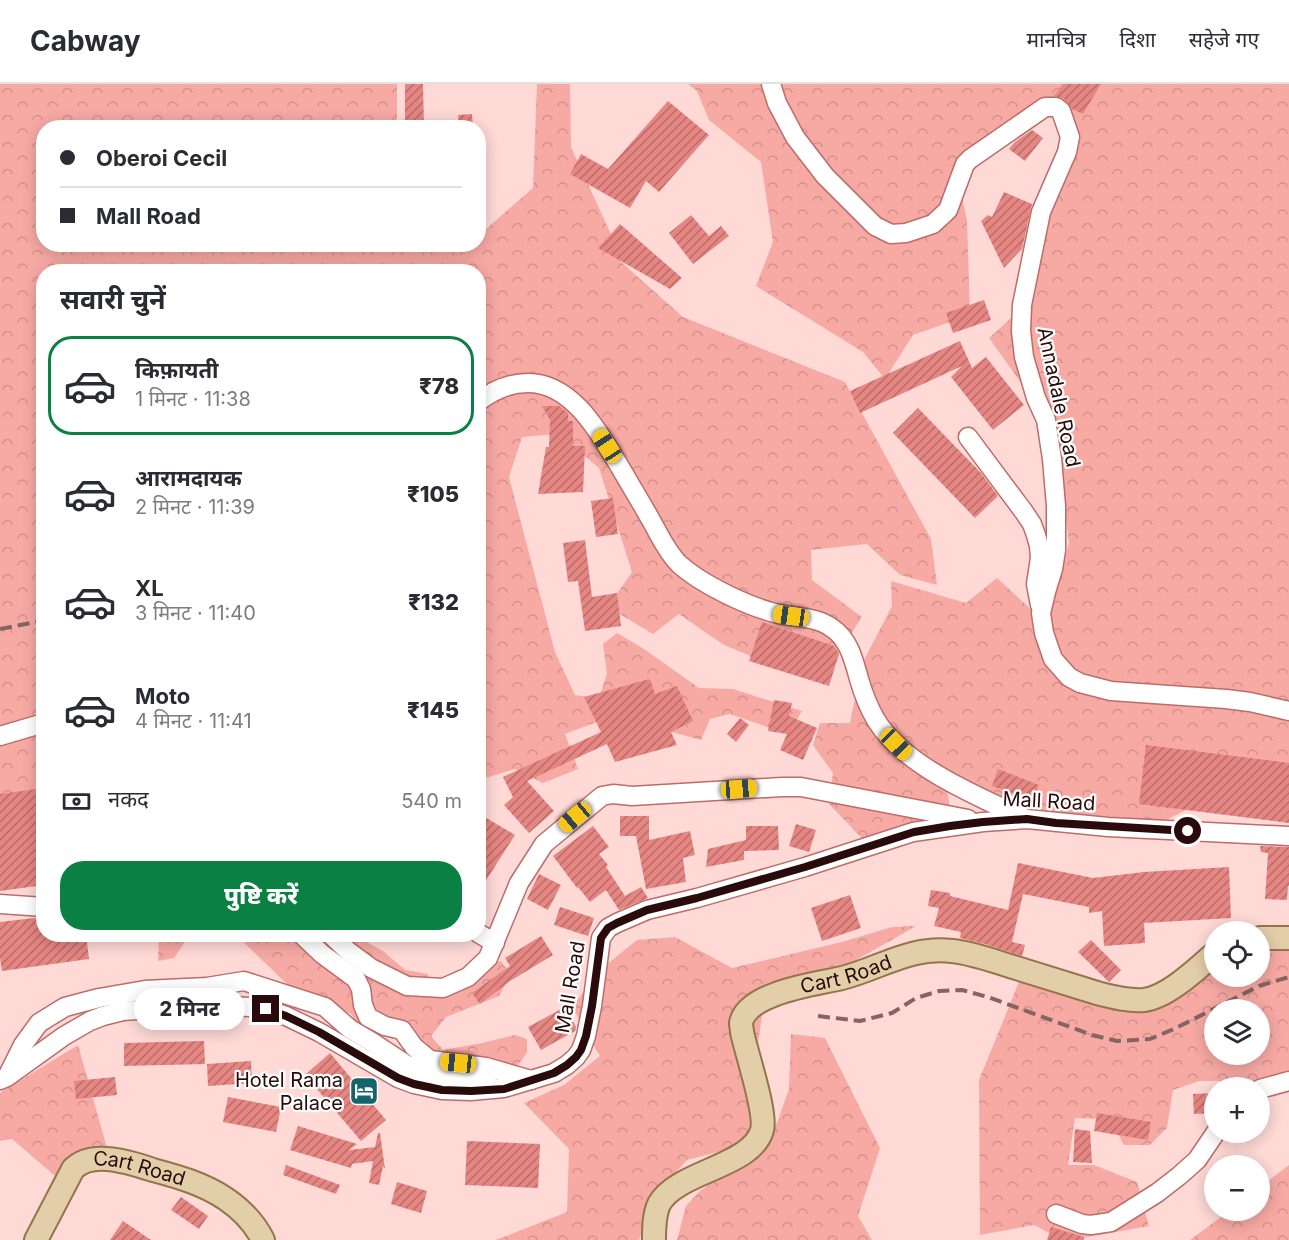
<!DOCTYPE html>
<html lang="hi">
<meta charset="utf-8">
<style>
body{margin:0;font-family:Inter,"Noto Sans Devanagari",sans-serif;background:#f2f2f3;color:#2b2b33;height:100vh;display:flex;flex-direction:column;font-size:22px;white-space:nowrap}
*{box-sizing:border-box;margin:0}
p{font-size:20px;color:#7c7c81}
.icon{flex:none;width:33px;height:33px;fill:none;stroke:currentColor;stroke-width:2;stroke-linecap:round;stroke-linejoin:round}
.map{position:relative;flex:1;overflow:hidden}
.side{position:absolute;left:36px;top:180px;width:450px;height:678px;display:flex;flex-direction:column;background:#fff;border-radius:24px;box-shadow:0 3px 15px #0003}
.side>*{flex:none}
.hud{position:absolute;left:36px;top:36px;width:450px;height:132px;border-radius:24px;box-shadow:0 3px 15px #0003;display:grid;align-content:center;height:132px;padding:0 24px;background:#fff}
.buttons{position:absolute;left:1204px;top:837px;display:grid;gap:12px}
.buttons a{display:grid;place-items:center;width:66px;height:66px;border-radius:50%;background:#fff;box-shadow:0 3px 15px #0003;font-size:30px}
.end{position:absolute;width:27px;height:27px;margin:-14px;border:8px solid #290b0b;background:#fff;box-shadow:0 0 0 3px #fff}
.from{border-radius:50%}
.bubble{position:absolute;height:42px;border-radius:21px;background:#fff;box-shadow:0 3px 15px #0003;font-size:20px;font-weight:800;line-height:42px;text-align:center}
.car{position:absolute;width:18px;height:36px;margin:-18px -9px;border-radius:8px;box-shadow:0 0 4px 2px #0007;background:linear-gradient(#f5c518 24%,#345 0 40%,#f5c518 0 76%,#345 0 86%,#f5c518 0)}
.hud b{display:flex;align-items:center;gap:21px;height:57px;font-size:22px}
.hud b+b{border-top:2px solid #e1e1e2}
.hud i{width:15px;height:15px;background:#2b2b33}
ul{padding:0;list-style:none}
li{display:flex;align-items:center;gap:18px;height:99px;margin:0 12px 9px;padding:0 12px;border:3px solid transparent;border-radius:24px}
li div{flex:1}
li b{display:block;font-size:22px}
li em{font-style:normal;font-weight:800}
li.active{border-color:#0b8043}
li>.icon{width:54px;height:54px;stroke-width:1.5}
h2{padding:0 24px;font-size:27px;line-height:72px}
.pay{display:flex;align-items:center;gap:15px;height:66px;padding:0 24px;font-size:22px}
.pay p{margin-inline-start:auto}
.cta{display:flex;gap:12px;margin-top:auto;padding:12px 24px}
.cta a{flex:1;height:69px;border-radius:24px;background:#0b8043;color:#fff;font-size:24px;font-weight:800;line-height:69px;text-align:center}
header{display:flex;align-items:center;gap:36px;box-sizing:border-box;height:84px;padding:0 30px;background:#fff;border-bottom:2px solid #e1e1e2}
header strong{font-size:28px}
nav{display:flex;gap:33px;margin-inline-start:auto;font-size:21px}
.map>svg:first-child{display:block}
.forest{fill:url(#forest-crowns);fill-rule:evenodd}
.building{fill:url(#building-hatch)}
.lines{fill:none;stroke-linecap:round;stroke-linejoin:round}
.minor-casing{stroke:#bc6d69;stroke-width:21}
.major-casing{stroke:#94754b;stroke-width:26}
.minor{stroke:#fff;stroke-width:18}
.major{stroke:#e2cea8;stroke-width:22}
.rail{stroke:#856463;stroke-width:4;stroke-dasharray:12 6;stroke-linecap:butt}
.route{stroke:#290b0b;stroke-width:8}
.labels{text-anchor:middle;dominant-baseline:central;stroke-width:4.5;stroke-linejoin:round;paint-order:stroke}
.street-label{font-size:20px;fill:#290b0b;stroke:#fff}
.poi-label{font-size:20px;fill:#290b0b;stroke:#fff;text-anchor:end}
</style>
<header>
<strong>Cabway</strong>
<nav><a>मानचित्र</a><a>दिशा</a><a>सहेजे गए</a></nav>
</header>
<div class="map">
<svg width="1289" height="1156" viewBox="0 0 1289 1156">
<defs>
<pattern id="forest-crowns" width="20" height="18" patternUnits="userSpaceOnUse" patternTransform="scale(1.5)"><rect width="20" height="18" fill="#f7a9a4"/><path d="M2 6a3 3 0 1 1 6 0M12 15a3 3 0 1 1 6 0" fill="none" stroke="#d4908c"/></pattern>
<pattern id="building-hatch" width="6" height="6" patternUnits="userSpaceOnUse" patternTransform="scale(1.5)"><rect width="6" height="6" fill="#e68682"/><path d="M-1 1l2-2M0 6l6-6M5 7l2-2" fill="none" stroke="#ba6c69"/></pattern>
</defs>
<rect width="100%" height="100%" fill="#fed9d6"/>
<g class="forest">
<polygon points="0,0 397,0 397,43 44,44 44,160 443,160 460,168 468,161 478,160 479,151 533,104 537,0 570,0 571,63 610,148 621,178 683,233 845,298 931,455 937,501 900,491 867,460 811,466 812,496 862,533 831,581 775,582 724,561 679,530 653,550 608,523 632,488 599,384 558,350 522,353 509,393 555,568 575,611 599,615 607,589 603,560 617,549 644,565 699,604 733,605 802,627 788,650 730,630 710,635 701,656 668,647 623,628 565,650 578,685 543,699 515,685 479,696 478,188 44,188 43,744 0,746"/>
<polygon points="688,0 1289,0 1289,701 1204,717 1138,750 1065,747 945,693 951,730 872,765 829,720 833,689 813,661 820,639 850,639 862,580 892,522 891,497 966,519 997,494 1047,540 1069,459 1055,346 989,254 1028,219 1026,146 1059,108 1064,22 955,82 967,136 970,231 913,251 885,295 863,268 756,202 773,158 761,78 709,36 697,7"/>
<polygon points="916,842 849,880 784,896 765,911 757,966 760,1036 733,1064 687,1076 659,1107 639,1156 496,1156 567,1128 569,1065 524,1019 564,1001 600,972 572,923 600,886 637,856 675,853 732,884 842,858 892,843"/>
<polygon points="159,851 159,850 198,851 187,855 174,874 158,877"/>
<polygon points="236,851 354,851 383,867 405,886 428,890 430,914 438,914 455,887 501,877 511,891 499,912 446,933 431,952 443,966 482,959 515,951 527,955 527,968 517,983 456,986 424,957 393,952 360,943 351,930 290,903"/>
<path d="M 1289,860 L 1289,997 L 1199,997 L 1173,1006 L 1167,1044 L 1150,1061 L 1124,1061 L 1110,1035 L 1075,1034 L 1068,1081 L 1094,1081 L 1137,1098 L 1149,1142 L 1071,1156 L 1063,1156 L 1034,1141 L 980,1151 L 979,996 L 1021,893 L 1126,923 L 1215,879 L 1215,892 L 1260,892 L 1260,861 ZM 1215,926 L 1260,926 L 1260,970 L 1215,970 Z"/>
<polygon points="791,950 825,954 880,1064 858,1132 872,1156 677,1156 686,1122 700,1107 750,1071 777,1039 789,1005"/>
<polygon points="78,961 107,1064 68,1103 12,1055 0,1057 0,1009"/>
<polygon points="1289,1081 1289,1156 1190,1156 1229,1127 1260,1126 1260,1103"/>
</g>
<g class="building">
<polygon points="405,0 423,0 424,44 405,44"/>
<polygon points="1063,0 1101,0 1083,30 1072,25 1068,19 1063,14 1054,12"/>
<polygon points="668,17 709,51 659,108 646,97 630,124 570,90 581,70 608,85"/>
<polygon points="472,30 473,44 459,44 458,31"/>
<polygon points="1032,46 1043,54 1025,77 1009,65 1015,58"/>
<polygon points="1004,108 1032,120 1022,165 1004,184 981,137 988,131 992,133"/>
<polygon points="691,131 709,152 721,142 729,152 693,180 669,149"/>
<polygon points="620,140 682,194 670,205 598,164"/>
<polygon points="984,216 991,236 953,249 946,229"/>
<polygon points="960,257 972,284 986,273 1024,321 993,346 951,293 962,282 860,329 850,307"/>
<polygon points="542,322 559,322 568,329 568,337 573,337 573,362 585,362 583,408 538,410 546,363 549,363 550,336"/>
<polygon points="918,324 981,389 998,412 975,434 893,349"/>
<polygon points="613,414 618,450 596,453 591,417"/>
<polygon points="585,456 592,513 617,509 621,542 585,547 578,497 568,498 563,459"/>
<polygon points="762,538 834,562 839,570 829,602 749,577"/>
<polygon points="650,595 655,610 677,602 693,637 671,648 677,661 615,678 607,660 527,697 554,727 529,749 504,721 513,713 503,693 601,648 584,613"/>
<polygon points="774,616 792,619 789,632 817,644 803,676 780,666 787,650 768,647"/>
<polygon points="740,634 749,641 736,658 727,650"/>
<polygon points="1146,661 1289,679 1289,739 1139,720"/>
<polygon points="998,685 1039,701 1033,717 992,702"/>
<polygon points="44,704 44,801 0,807 0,710"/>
<polygon points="478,729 515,751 478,809"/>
<polygon points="620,732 649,732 649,756 690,747 695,771 683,774 686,798 646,805 636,752 620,752"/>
<polygon points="796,740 816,746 809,768 789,762"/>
<polygon points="593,742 609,763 599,770 608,781 606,783 625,812 641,803 648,814 619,826 606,806 590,818 578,803 577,804 553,772"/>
<polygon points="746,742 778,742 779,766 744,767 744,776 706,783 708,765 746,756"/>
<polygon points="1260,762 1289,763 1289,802 1288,802 1287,816 1265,815 1268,769 1261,768"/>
<polygon points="1018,779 1093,794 1144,788 1229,783 1231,834 1144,839 1145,859 1104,862 1102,827 1089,829 1089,823 1023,810 1012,858 1025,861 1022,872 985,860 960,854 961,848 934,842 939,824 928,822 931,806 950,809 950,812 1008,826"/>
<polygon points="539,790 561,801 548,826 527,815"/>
<polygon points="850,811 861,844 822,857 811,824"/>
<polygon points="560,823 594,834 588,852 554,841"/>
<polygon points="34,834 44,834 44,850 86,850 89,875 2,887 0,874 0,838"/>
<polygon points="541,852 553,871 510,897 480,920 472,909 510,882 505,874"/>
<polygon points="1091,856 1121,886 1109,898 1078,868"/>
<polygon points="565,923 576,943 575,947 541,966 528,943"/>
<polygon points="204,957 205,980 124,982 124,959"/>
<polygon points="330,969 386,1036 361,1057 305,991"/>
<polygon points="251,977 252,999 208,1002 207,980"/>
<polygon points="115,993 117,1011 76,1015 74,997"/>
<polygon points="1215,1009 1215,1029 1194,1030 1193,1010"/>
<polygon points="228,1013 281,1023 276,1048 223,1038"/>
<polygon points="1097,1029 1151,1038 1148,1056 1094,1047"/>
<polygon points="298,1042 357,1060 349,1066 375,1063 378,1049 380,1049 385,1085 383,1082 379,1101 369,1099 373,1077 352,1080 351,1084 290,1066"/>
<polygon points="1075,1045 1090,1047 1092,1079 1073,1078"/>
<polygon points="467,1057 540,1060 538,1104 465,1101"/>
<polygon points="286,1081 340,1101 336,1110 283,1091"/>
<polygon points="397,1098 427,1107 421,1129 391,1120"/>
<polygon points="181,1113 208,1132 199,1145 171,1126"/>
<polygon points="123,1137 151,1156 110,1156"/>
<polygon points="1051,1143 1084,1153 1084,1156 1047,1156"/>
</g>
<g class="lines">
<g class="minor-casing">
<g id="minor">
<polyline points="771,0 777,19 795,53 825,92 875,142 891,150 906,149 933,140 948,126 965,80 970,75 1045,23 1056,23 1061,27 1070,53 1067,68 1041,128 1022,221 1021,247 1024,273 1036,314 1046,336 1052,375 1056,422 1056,466 1053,485 1046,508 1041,529 1044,549 1053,575 1069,593 1080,599 1111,607 1226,615 1250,618 1289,627"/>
<path d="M 478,318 C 493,306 509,299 528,299 C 573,299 600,350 620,383 C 631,402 642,420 652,438 C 660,452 667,468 679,480 C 701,500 747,522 775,529 C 794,534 816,532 832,544 C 849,555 854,577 859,595 C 863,609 869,624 876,636 C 903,681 976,712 1022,733"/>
<polyline points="968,353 1024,428 1032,440 1036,451 1039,462 1040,474 1036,500 1040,521"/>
<polyline points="0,652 44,639"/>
<polyline points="0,820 44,823"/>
<polyline points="478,849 495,859"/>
<polyline points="301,850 322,870 356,895 361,905 363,921 368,933 385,942 402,946 414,963 430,976 486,983 531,996"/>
<polyline points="330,850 348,867 371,884 407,902 443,904 468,893 488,874 519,799 544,760 602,712 613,710 632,712 782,703 801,703 968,735"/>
<polyline points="9,989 23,961 39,939 65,923 99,914 145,906 207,903 244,897 325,923 350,945 372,958 407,981 488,1000"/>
<polyline points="0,996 7,993 64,952 90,937 103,932 123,927 205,921 250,923 266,925 286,932 319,948 398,994 414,1000 442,1006 471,1007 504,1004 554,989 567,981 576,973 581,966 586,952 592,922 601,854 608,844 617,839 647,826 697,814 805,783 913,748 983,738 1027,735 1108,743 1289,752"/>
<polyline points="1260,1005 1289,997"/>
<polyline points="1056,1130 1082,1140 1091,1141 1111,1138 1157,1109 1179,1092 1197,1076 1216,1048"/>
</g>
</g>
<g class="major-casing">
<g id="major">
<polyline points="1260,854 1289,854"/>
<path id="s1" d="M 36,1156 L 73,1085 C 82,1076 95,1074 107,1075 C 123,1076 138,1081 153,1086 C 179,1093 204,1100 226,1115 C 242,1126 254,1138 263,1156"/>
<path id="s2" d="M 654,1156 C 654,1144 654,1131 659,1120 C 677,1087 752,1083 762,1046 C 767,1029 746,968 742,948 C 742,945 741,942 741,939 C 747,908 818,900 842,894 C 881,884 910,862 952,867 C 972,869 991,876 1010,882 C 1039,891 1068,900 1097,909 C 1113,913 1128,917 1144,916 C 1168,913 1198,884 1215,869"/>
</g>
</g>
<use href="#minor" class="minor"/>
<use href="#major" class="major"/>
<g class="rail">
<polyline points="0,545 36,538 44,538"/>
<polyline points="818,932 860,937 892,929 916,914 939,907 962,906 988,913 1092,951 1117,957 1150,955 1174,945 1259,902 1289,893"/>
</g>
</g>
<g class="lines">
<polyline class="route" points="266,925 286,932 319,948 398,994 414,1000 442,1006 471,1007 504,1005 554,989 567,981 576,973 581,966 586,952 592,922 601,854 608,844 617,839 647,826 697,814 805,783 914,748 950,742 983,738 1027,735 1056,739 1188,747"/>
</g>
<defs>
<g id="hotel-square" transform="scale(1.5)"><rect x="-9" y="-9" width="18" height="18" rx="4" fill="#15646a" stroke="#fff"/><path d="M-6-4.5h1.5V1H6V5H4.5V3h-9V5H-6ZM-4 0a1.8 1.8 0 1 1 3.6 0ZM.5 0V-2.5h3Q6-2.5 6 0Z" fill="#fff"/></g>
</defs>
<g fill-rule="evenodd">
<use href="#hotel-square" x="364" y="1007"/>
</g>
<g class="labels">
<g class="street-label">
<text transform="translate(1059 313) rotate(78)">Annadale Road</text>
<text transform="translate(1049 717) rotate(3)">Mall Road</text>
<text stroke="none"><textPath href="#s2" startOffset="396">Cart Road</textPath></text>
<text transform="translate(570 903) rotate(-80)">Mall Road</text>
<text stroke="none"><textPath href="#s1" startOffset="150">Cart Road</textPath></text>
</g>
<g class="poi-label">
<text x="343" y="996">Hotel Rama<tspan x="343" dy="23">Palace</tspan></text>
</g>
</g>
</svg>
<div class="buttons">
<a><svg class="icon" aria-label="locate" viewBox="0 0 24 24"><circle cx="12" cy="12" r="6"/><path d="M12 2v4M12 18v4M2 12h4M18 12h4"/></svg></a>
<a><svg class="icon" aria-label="layers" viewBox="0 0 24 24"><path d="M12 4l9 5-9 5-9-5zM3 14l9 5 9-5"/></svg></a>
<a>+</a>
<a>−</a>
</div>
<i class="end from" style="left:1188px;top:747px"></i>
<i class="end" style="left:266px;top:925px"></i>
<div class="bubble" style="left:134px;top:904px;width:111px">2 मिनट</div>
<i class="car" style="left:607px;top:362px;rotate:327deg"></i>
<i class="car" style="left:791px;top:532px;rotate:278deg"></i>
<i class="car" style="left:896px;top:660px;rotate:136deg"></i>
<i class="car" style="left:739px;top:705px;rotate:86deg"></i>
<i class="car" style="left:575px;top:733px;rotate:230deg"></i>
<i class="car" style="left:458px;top:979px;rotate:276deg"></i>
<div class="hud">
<b><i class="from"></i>Oberoi Cecil</b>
<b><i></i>Mall Road</b>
</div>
<section class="side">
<h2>सवारी चुनें</h2>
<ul>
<li class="active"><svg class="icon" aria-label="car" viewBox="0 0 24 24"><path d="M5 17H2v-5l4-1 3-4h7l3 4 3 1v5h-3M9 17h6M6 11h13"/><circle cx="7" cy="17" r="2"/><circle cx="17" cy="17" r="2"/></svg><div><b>किफ़ायती</b><p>1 मिनट · 11:38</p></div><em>₹78</em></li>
<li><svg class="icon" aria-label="car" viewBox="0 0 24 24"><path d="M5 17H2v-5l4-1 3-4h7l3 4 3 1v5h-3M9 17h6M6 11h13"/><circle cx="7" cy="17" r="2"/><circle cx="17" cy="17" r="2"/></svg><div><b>आरामदायक</b><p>2 मिनट · 11:39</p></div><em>₹105</em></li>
<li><svg class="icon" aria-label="car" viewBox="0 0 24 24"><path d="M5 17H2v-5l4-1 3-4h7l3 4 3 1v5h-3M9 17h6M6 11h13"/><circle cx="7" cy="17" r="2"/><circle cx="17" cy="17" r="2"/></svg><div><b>XL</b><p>3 मिनट · 11:40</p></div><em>₹132</em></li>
<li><svg class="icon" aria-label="car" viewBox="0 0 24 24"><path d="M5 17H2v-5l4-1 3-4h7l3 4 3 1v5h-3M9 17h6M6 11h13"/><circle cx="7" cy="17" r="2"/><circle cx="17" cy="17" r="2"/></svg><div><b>Moto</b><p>4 मिनट · 11:41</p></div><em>₹145</em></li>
</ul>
<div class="pay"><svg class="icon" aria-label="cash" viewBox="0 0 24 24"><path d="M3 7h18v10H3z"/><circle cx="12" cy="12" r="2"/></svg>नकद<p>540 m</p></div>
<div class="cta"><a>पुष्टि करें</a></div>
</section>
</div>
